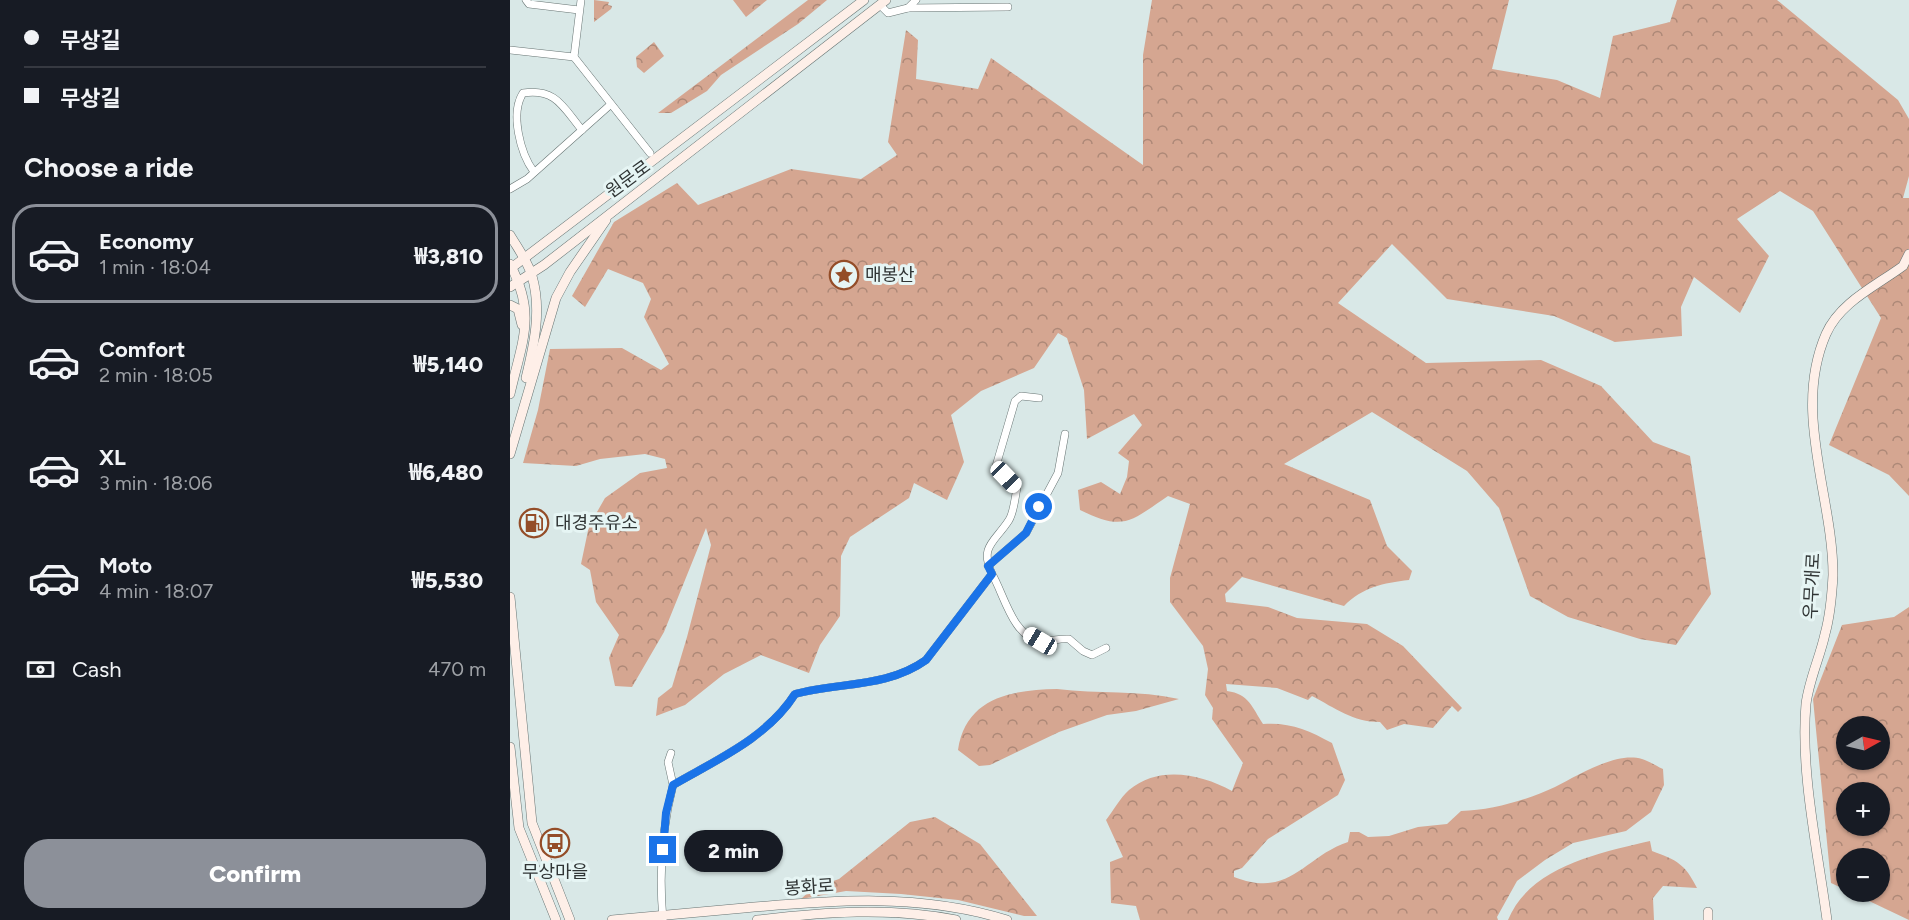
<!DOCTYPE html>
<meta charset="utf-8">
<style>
body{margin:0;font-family:Figtree,"Noto Sans KR",sans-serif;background:#242831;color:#f1f3f6;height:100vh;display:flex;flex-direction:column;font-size:22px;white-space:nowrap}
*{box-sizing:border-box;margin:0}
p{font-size:20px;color:#9ea1a6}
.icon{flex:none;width:33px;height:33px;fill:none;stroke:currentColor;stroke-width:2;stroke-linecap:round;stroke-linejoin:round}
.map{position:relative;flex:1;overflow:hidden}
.side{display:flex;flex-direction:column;background:#171b24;width:510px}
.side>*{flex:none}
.hud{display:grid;align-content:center;height:132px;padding:0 24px;background:#171b24}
.needle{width:39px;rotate:82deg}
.buttons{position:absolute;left:1326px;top:716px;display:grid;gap:12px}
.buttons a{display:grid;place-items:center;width:54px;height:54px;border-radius:50%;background:#171b24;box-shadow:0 2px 4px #0004;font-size:30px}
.end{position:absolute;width:27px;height:27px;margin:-14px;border:8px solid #1a73e8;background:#fff;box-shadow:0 0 0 3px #fff}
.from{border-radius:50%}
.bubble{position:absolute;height:42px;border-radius:21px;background:#171b24;box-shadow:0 2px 4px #0004;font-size:20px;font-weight:800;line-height:42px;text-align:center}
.car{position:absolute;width:18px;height:36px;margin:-18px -9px;border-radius:8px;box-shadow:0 0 4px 2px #0007;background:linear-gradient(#fff 24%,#345 0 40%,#fff 0 76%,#345 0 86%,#fff 0)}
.hud b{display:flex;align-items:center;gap:21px;height:57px;font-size:22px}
.hud b+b{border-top:2px solid #363941}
.hud i{width:15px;height:15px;background:#f1f3f6}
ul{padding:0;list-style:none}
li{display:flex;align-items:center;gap:18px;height:99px;margin:0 12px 9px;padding:0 12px;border:3px solid transparent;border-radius:24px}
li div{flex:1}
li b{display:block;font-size:22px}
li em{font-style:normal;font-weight:800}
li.on{border-color:#8c9099}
li>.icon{width:54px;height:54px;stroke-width:1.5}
h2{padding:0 24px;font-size:27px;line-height:72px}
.pay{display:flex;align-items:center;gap:15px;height:66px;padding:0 24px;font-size:22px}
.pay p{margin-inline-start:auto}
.cta{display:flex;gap:12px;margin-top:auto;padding:12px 24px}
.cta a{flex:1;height:69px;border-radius:24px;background:#8c9099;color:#fff;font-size:24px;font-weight:800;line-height:69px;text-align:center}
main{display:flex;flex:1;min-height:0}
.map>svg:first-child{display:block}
.forest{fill:url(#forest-crowns);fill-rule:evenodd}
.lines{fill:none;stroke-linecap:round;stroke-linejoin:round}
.street-casing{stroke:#677473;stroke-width:8}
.secondary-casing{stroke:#677473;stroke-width:10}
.street{stroke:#fff;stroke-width:7}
.secondary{stroke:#feefe8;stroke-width:9}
.route{stroke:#1a73e8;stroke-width:8}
.labels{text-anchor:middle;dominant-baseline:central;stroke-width:6;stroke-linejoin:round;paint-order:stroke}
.street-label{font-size:18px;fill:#303535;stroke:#e6f5f4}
.poi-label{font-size:18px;fill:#303535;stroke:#e6f5f4;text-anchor:start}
</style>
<main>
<section class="side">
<div class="hud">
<b><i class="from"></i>무상길</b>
<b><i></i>무상길</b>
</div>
<h2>Choose a ride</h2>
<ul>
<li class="on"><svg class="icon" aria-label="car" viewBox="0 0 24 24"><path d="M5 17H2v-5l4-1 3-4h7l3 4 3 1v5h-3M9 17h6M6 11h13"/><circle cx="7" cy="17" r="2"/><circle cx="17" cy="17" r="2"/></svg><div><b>Economy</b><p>1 min · 18:04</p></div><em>₩3,810</em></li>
<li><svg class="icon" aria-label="car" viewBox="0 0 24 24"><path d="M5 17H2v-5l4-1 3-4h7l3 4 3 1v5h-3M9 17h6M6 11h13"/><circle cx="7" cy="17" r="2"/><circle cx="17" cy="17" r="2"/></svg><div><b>Comfort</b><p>2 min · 18:05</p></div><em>₩5,140</em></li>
<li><svg class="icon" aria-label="car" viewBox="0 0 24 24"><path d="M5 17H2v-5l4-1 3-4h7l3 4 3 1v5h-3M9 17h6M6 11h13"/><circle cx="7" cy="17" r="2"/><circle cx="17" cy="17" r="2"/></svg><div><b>XL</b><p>3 min · 18:06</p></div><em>₩6,480</em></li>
<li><svg class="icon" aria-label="car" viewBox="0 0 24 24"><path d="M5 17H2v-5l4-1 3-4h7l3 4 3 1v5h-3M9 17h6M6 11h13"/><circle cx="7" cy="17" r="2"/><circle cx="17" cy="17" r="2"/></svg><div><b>Moto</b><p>4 min · 18:07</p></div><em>₩5,530</em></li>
</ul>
<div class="pay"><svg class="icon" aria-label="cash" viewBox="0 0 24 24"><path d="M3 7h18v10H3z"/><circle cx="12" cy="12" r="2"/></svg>Cash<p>470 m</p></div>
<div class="cta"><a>Confirm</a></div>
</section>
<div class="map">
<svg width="1399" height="920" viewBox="0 0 1399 920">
<defs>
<pattern id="forest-crowns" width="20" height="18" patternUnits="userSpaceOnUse" patternTransform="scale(1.5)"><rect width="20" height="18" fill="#d5a691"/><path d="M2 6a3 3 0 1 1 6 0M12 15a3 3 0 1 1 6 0" fill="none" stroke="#ad8877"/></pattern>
</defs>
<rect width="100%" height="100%" fill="#d9e8e7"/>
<g class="forest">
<polygon points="84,0 99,2 98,5 102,6 101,9 84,22"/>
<polygon points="223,0 257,0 236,17"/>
<polygon points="298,0 317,0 288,24 211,75 197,91 161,113 148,113"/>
<path d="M 642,0 L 999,0 L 982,69 L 1047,80 L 1090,98 L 1103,36 L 1160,22 L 1167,0 L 1267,0 L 1388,100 L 1399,119 L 1399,176 L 1393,198 L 1399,198 L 1399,496 L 1379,475 L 1319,445 L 1371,318 L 1303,211 L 1270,191 L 1227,219 L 1259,256 L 1230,313 L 1184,277 L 1171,307 L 1172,336 L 1105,342 L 1044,316 L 937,299 L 882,244 L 828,303 L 916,363 L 1031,360 L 1091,386 L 1143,442 L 1180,456 L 1201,594 L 1166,645 L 1130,639 L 1058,617 L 1020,596 L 989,508 L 957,471 L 862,412 L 774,464 L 860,500 L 877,546 L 902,571 L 899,580 C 873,583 853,587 834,606 L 732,577 L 715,594 L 716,602 L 758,607 L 787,618 L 857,624 L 893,646 L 952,708 L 948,712 L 942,706 L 923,728 L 894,724 L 877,730 L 870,722 C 843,722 825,708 802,696 L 798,700 L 767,688 L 716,684 L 717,691 C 739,694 742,707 753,724 C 780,722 798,730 822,743 L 835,780 L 828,795 L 758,839 L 732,868 L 724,871 L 724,877 C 781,899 793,857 838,842 L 840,832 L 849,832 L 858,837 L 879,836 L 908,827 L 937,824 L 951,811 C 982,810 1017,800 1045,787 C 1067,776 1106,751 1132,759 C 1139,761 1146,766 1153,769 L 1154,785 L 1141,812 L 1116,831 L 1063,843 L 1035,860 L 1007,881 L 987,917 L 988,920 L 630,920 L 626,906 L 601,903 L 600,862 L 613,857 L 596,820 C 603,811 610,798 619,790 C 649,765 691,774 722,791 L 733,763 L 702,719 L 703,708 L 695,695 L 698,669 L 693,646 L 660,602 L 660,578 L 680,504 L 658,496 C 621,521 614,532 570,510 L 568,490 L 591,482 L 610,494 L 617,477 L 619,461 L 608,453 L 632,425 L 624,414 L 577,439 L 574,390 L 557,338 L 548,333 L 524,368 L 471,391 L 441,415 L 454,462 L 437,500 L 404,483 L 399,498 L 340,537 L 331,556 L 330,616 L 310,645 L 299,673 L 251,655 L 214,674 L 175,705 L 146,716 L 148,698 L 162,687 L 177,637 L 201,545 L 196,528 L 154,632 L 122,687 L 105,686 L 99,658 L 109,635 L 86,602 L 80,570 L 71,564 L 79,526 L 95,498 L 130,473 L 157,468 L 155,459 L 135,454 L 90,459 L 66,466 L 13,463 L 28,410 L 40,349 L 112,348 L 151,370 L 159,364 L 134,317 L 141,299 L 133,283 L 98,269 L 75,307 L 62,296 L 104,222 L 167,183 L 188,205 L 281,169 L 351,179 L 387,155 L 378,142 L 396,30 L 408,40 L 406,79 L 468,89 L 481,58 L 633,165 L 633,55 Z"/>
<polygon points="144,42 154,56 134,73 127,67 126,57"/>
<path d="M 1399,607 L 1399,920 L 1338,891 L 1370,891 L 1370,858 L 1336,858 L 1336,890 L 1321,883 L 1303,699 L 1332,625 L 1384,617 ZM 1336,726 L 1370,726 L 1370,759 L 1336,759 ZM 1336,792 L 1370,792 L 1370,825 L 1336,825 Z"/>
<path d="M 547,689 C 588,694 629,690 669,699 L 626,711 L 597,715 L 549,732 L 480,765 L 469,766 L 448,750 C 456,697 502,690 547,689 Z"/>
<polygon points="425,817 470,844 527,916 514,916 448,900 391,894 336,891 291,899 303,888 329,879 400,822"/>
<path d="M 1140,841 L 1142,851 C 1167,860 1175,864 1187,888 L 1153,886 L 1143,898 L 1144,920 L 998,920 C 1020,866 1090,853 1140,841 Z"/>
</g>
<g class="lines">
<g class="street-casing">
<g id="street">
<polyline points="16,0 19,4 69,10"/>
<polyline points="71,0 64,57 140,153"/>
<polyline points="371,6 378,13 398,8 406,0"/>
<polyline points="398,8 498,7"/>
<polyline points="0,50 64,57"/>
<path d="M 24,172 C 10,153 0,113 13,93 C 46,88 53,107 72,130"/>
<polyline points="0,189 17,179 100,105"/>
<polyline points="478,566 516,533 548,473 555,434"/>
<path d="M 482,574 C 494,594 503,638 531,641 C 540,642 549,638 559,639 L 573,651 L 582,655 L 596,648"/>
<polyline points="161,753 158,762 163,785"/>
<path d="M 153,920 C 149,876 152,828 163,785 C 206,760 257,738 285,694 C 329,682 377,688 416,660 L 482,574 C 469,546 485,542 499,520 C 504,512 505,497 507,488 L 486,466 L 505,401 L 511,396 L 529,398"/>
</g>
</g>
<g class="secondary-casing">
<g id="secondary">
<path d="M 0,235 C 7,247 18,262 22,276 C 32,310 24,345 16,378"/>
<path d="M 0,264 C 27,315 12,341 0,394"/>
<polyline points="0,269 354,0"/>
<polyline points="0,287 34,265 376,0"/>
<polyline points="0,305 8,309 12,325"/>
<polyline points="0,454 46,298 60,272 96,220"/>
<polyline points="0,597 22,823 60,920"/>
<polyline points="0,747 9,828 46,920"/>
<polyline points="1198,912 1198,920"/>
<path d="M 102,920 C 146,916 190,912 234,908 C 322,900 411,893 497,920"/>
<path d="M 247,920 C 314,912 380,907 446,920"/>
<path d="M 1317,920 C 1308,852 1290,771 1296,704 C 1299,680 1310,657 1315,634 C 1320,616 1322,594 1323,575 C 1323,496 1282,412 1316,334 C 1330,302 1366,286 1393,266 L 1399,254"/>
</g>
</g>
<use href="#street" class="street"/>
<use href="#secondary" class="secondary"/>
</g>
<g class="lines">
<path class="route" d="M 153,850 L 156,813 L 163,785 C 206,760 257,738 285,694 C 329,682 377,688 416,660 L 482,574 L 478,566 L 516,533 L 529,507"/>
</g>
<defs>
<g id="sight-ring" transform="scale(1.5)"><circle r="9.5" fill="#e6f5f4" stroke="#944d28" stroke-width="1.5"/><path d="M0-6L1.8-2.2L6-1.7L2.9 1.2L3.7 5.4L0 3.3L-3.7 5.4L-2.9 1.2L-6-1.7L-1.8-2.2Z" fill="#944d28"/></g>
<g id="fuel-ring" transform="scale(1.5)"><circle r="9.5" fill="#e6f5f4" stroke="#944d28" stroke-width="1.5"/><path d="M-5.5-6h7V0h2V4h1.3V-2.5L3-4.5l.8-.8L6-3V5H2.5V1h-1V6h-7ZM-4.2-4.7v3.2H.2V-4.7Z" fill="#944d28"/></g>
<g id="bus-ring" transform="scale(1.5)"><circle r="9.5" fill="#e6f5f4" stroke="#944d28" stroke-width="1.5"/><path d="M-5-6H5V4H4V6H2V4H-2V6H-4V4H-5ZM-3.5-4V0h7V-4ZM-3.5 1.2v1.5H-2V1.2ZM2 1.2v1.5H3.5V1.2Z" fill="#944d28"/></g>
</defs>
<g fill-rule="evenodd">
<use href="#sight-ring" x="334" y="275"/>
<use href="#fuel-ring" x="24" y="523"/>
<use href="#bus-ring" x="45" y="843"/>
</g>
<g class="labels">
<g class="street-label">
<text transform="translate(118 179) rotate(-36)">원문로</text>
<text transform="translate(1302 586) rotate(-87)">우무개로</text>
<text transform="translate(299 887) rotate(-4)">봉화로</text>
</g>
<g class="poi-label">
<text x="355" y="275">매봉산</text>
<text x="45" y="523">대경주유소</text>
<text x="45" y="872" text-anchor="middle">무상마을</text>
</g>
</g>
</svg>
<div class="buttons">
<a><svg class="needle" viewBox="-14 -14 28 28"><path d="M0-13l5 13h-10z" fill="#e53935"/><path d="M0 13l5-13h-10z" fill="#9ea1a6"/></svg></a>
<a>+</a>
<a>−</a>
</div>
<i class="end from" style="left:529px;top:507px"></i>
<i class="end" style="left:153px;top:850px"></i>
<div class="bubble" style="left:174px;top:830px;width:99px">2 min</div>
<i class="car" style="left:496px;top:477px;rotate:136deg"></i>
<i class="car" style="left:530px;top:641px;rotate:301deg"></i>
</div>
</main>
